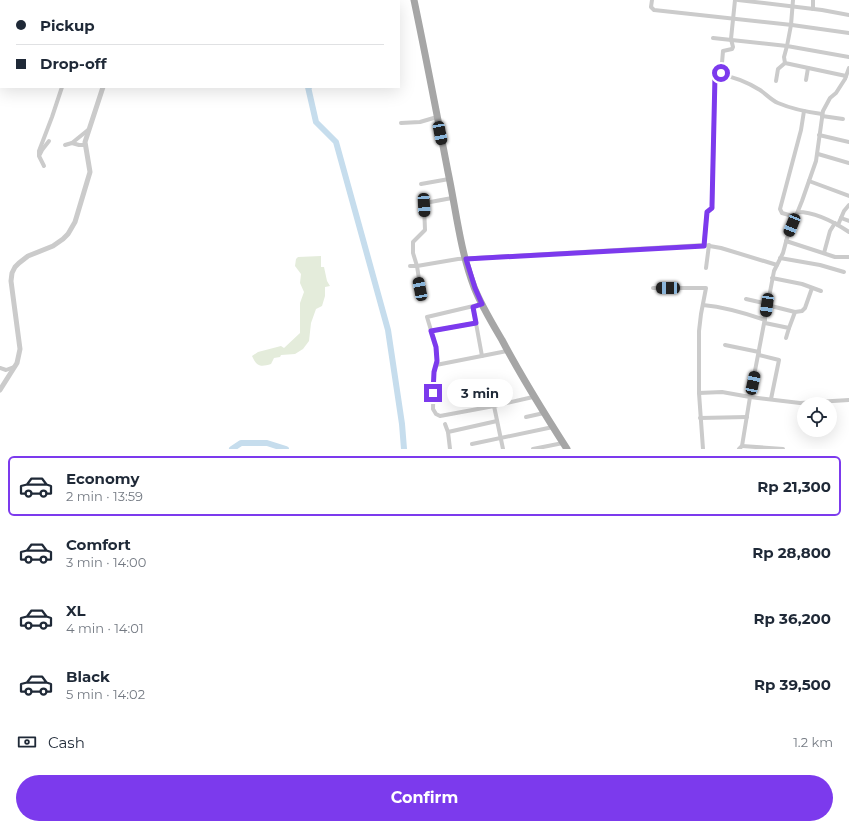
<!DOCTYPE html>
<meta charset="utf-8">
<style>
body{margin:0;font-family:Montserrat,sans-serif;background:#f2f2f3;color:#1f2937;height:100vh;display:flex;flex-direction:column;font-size:15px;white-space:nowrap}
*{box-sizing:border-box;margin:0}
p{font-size:13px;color:#747a83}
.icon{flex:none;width:22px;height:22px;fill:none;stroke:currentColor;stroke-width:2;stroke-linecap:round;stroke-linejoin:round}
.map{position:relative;height:449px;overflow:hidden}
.drawer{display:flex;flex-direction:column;background:#fff;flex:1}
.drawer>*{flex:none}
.banner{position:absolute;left:0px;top:0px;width:400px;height:88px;box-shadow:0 4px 16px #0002;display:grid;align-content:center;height:88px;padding:0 16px;background:#fff}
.buttons{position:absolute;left:797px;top:397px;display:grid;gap:8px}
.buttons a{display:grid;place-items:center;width:40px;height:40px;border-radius:50%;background:#fff;box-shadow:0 4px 16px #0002;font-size:20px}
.end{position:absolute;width:18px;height:18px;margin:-9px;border:5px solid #7c3aed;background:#fff;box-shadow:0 0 0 2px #fff}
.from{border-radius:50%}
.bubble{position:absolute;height:28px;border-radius:14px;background:#fff;box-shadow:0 4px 16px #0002;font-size:13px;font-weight:700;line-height:28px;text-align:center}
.car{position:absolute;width:12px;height:24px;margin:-12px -6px;border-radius:5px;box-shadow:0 0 3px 1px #0007;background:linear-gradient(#222 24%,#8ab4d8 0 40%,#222 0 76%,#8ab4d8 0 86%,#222 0)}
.banner b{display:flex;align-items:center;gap:14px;height:38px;font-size:15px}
.banner b+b{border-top:1px solid #e0e1e3}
.banner i{width:10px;height:10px;background:#1f2937}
ul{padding:7px 0 0;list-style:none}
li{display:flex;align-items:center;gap:12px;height:60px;margin:0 8px 6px;padding:0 8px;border:2px solid transparent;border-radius:6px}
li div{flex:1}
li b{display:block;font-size:15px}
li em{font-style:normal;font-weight:700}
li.current{border-color:#7c3aed}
li>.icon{width:36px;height:36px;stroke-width:1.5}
.pay{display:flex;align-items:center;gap:10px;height:44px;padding:0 16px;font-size:15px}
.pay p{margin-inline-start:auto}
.primary-button{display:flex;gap:8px;margin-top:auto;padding:8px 16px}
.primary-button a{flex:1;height:46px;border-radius:24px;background:#7c3aed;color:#fff;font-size:16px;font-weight:700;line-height:46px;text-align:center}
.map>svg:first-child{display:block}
.green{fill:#e4ecdb}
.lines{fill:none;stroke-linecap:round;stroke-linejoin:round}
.canal{stroke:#c6dded;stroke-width:3.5}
.river{stroke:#c6dded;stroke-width:6}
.minor{stroke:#cbcbcb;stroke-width:4}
.tertiary{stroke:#cbcbcb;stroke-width:5}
.primary{stroke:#a6a6a6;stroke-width:7}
.route{stroke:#7c3aed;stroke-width:5}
</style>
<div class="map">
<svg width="849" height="449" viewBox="0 0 849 449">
<rect width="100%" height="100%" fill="#fff"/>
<path class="green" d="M 321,256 L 321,267 L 324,267 L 327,281 L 330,286 L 325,287 L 325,296 L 322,306 L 316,309 L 311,323 L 309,341 L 303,349 L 295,354 L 281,355 L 280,357 L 274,358 L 271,364 C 261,367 257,367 252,356 L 258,352 L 281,346 L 284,348 L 300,333 L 300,303 L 304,292 L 300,283 L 301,274 L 295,266 L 296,259 L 298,257 Z"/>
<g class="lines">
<g class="canal">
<polyline points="358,0 359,1"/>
<polyline points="309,88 311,87"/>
</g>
<g class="river">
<polyline points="252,0 252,1"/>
<polyline points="308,87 316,122 336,142 388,330 402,424 404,449"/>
<polyline points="232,449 241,443 267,443 286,449"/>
</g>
<g class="minor">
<polyline points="652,0 651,7 654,10 792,25 849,33"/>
<polyline points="738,0 822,10 849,15"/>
<polyline points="793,0 791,25 787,46 849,57"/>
<polyline points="813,9 813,0"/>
<polyline points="713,38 787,46 784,57 785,63 846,76"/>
<path d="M 721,75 C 736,77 747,82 760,90 C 766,94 771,100 778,103 C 792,109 807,112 822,114"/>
<polyline points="806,80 808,68"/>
<polyline points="776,81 778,69 785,63"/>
<polyline points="822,116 843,119"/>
<polyline points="401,123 420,122 437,117"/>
<polyline points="819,135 849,142"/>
<polyline points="72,143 79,145 85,145"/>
<polyline points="65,145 72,143 88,130"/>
<polyline points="40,154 42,150 49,141"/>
<polyline points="818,154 849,163"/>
<polyline points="44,166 39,156 39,151 52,117 62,87"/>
<polyline points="809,181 849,196"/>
<polyline points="421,184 449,179"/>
<path d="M 798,212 C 816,212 834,222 849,232"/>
<polyline points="796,217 782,213 780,209 801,130 804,111"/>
<polyline points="841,218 849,221"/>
<polyline points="838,225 844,211 849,205"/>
<polyline points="786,241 835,257 849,257"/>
<polyline points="704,245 707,212 712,208 712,206 715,76 716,75 721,75 723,51 732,49 733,47 731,39 735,0"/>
<polyline points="824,253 830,231 835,223"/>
<polyline points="780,258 820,265 844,272"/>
<polyline points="410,266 417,266 458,259 704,245 721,248 777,265"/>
<polyline points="706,268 709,245"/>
<polyline points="772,278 802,284 821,291"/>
<polyline points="653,288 706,288 701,314 699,331 699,393 722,392 750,397 774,271 783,253 787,238 802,201 816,161 823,111 830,98 836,93 845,79 849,68"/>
<polyline points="422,299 417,266 413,253 413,242 425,230 424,205 425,203 452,198"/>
<polyline points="746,299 768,304"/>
<polyline points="482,304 427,317 436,347 437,356 437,361 434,372 433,409 436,414 440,416 494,406 503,449"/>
<path d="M 703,305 C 724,307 745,313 765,320"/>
<polyline points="767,305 795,312"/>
<polyline points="473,307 482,356"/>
<polyline points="765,323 789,328 786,338"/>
<polyline points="789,328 795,312 802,311 805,308 812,288"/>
<polyline points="431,331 476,323"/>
<polyline points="725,345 759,352"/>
<polyline points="759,355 779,360 771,399"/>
<polyline points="436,365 507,351"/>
<polyline points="0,368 6,370 14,367"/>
<polyline points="699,393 703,449"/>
<polyline points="494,406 533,397"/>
<polyline points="526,417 544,413"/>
<polyline points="700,418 747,417"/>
<polyline points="445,424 448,432"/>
<polyline points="472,444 553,427"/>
<polyline points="742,446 783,449"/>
<polyline points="450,449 448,432 497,421"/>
<polyline points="533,449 563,443"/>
<polyline points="739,449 742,446 750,397 800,403 849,400"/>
</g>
<g class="tertiary">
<polyline points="99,0 99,1"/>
<polyline points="0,390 17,363 20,349 11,281 12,273 15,267 19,263 28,256 53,246 63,239 68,234 75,222 90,172 85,142 103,87"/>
</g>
<path class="primary" d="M 414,0 C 426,57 437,115 448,172 C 456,210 460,250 474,287 C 481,305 492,323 502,340 C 522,378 544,413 567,449"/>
</g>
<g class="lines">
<polyline class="route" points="433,393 434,372 437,361 436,347 431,331 476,323 473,307 482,304 475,288 466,259 704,246 707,212 712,208 712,206 715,76 716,75 720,75 721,73"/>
</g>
</svg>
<div class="buttons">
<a><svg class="icon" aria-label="locate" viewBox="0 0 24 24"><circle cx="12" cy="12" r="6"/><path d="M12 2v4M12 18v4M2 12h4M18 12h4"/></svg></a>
</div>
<i class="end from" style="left:721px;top:73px"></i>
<i class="end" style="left:433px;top:393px"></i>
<div class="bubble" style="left:447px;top:379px;width:66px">3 min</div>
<i class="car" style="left:440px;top:133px;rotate:169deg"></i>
<i class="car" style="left:424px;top:205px;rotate:177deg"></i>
<i class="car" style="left:792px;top:225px;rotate:202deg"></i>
<i class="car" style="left:668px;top:288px;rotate:270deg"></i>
<i class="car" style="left:420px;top:289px;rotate:349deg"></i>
<i class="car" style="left:767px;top:305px;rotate:188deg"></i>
<i class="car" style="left:753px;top:383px;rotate:12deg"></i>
<div class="banner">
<b><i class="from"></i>Pickup</b>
<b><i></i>Drop-off</b>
</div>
</div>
<section class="drawer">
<ul>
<li class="current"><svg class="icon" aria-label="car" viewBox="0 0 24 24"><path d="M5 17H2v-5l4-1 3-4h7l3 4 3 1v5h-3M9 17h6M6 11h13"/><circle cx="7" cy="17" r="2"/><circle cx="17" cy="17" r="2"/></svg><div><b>Economy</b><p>2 min · 13:59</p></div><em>Rp 21,300</em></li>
<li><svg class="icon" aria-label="car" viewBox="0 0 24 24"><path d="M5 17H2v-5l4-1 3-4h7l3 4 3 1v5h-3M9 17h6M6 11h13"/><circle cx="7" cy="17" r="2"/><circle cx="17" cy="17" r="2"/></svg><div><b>Comfort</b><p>3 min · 14:00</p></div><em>Rp 28,800</em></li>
<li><svg class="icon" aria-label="car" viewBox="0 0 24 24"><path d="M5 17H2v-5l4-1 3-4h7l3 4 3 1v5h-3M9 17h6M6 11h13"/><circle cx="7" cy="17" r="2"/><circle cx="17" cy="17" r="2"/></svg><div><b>XL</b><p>4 min · 14:01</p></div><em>Rp 36,200</em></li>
<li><svg class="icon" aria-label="car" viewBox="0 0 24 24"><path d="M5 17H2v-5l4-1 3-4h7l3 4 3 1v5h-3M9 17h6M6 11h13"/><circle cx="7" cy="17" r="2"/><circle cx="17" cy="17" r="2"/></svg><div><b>Black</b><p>5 min · 14:02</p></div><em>Rp 39,500</em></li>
</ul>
<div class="pay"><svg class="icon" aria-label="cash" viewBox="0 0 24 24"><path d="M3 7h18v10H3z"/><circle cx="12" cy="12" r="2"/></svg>Cash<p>1.2 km</p></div>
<div class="primary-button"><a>Confirm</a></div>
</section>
